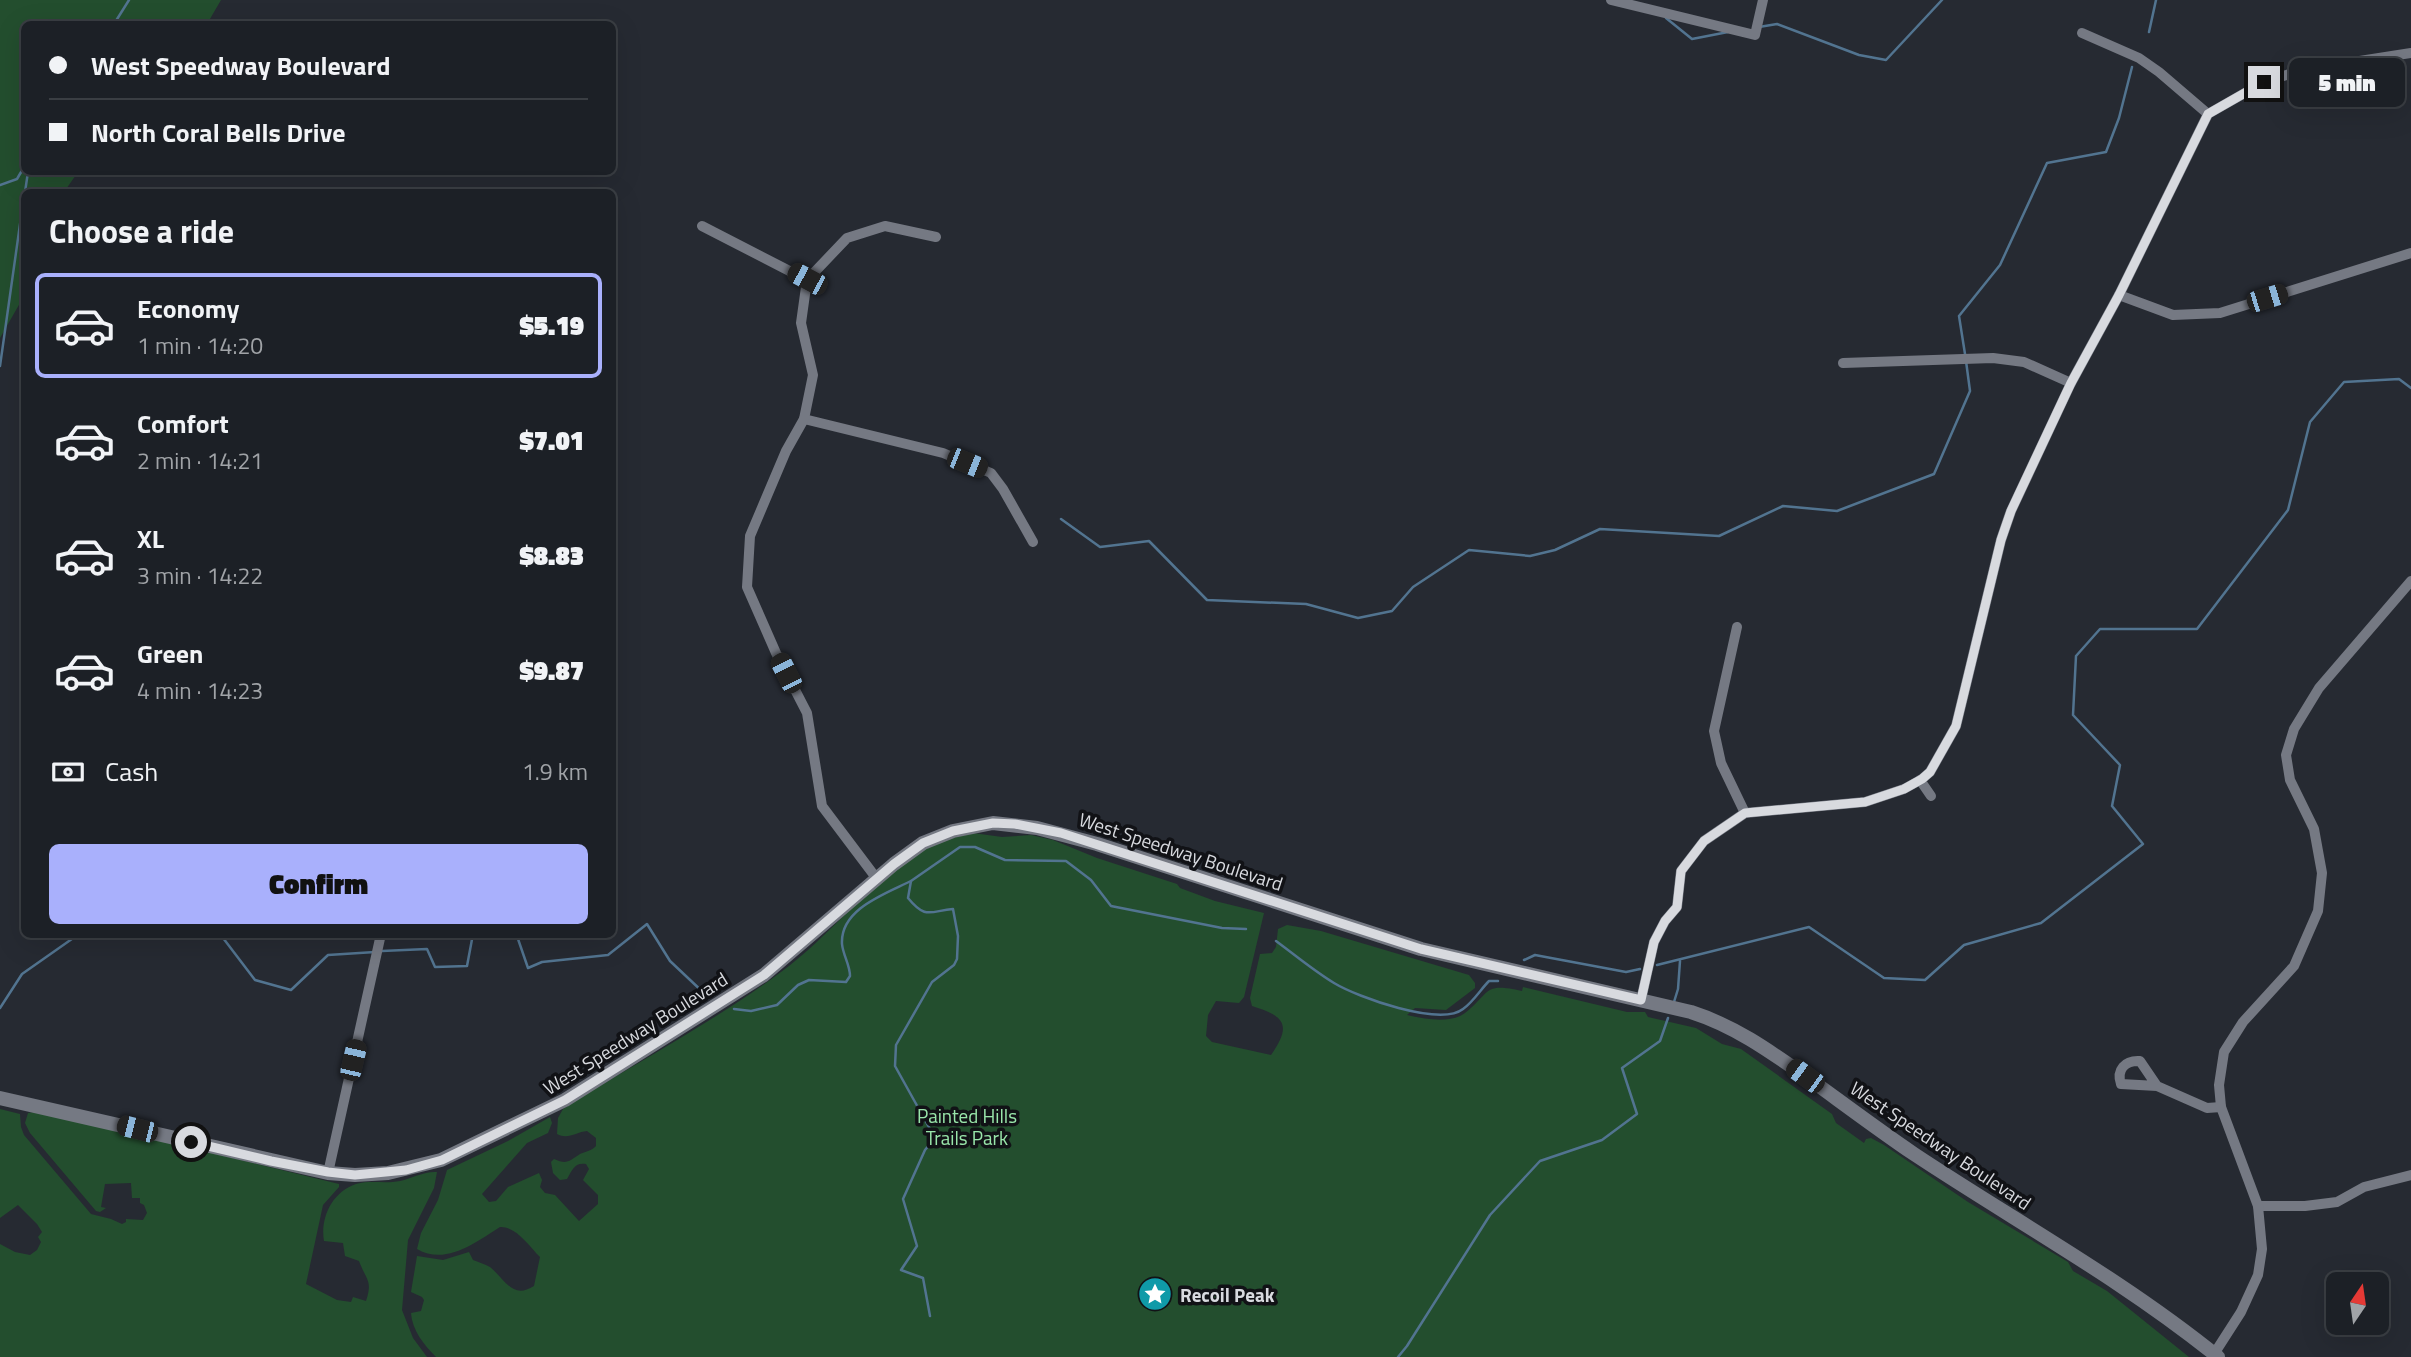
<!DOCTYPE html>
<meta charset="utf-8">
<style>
body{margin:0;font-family:"Titillium Web",sans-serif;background:#25282e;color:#f1f3f6;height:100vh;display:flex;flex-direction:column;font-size:26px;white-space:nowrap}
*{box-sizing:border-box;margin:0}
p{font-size:23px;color:#a0a3a7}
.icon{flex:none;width:38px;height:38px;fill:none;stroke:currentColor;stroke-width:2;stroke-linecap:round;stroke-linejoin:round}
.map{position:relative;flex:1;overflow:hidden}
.side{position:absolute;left:21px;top:189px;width:595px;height:749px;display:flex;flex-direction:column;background:#1c2026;border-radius:10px;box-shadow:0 7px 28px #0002,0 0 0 2px #3a3e43}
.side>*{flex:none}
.guide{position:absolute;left:21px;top:21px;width:595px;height:154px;border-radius:10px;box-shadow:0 7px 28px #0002,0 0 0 2px #3a3e43;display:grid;align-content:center;height:154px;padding:0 28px;background:#1c2026}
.needle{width:46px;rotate:13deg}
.buttons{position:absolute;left:2326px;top:1272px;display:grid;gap:14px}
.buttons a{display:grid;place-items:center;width:63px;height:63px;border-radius:10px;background:#1c2026;box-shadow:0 7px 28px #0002,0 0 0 2px #3a3e43;font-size:35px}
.end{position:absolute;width:32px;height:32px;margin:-16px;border:9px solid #d8dadf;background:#111;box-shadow:0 0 0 4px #111}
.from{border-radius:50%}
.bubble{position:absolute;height:49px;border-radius:10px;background:#1c2026;box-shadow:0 7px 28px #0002,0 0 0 2px #3a3e43;font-size:23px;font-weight:800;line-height:49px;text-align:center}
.car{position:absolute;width:21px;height:42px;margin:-21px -10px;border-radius:9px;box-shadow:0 0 5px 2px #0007;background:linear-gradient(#222 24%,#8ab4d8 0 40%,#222 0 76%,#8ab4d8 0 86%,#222 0)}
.guide b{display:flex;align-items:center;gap:24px;height:66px;font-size:26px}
.guide b+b{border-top:2px solid #3a3e43}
.guide i{width:18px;height:18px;background:#f1f3f6}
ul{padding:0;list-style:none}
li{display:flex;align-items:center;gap:21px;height:105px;margin:0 14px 10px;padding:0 14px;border:4px solid transparent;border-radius:10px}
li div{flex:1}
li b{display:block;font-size:26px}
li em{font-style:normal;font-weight:800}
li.current{border-color:#a9b0fc}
li>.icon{width:63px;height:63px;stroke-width:1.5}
h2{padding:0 28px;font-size:32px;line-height:84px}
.pay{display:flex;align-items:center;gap:18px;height:77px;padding:0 28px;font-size:26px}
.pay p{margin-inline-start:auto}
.button{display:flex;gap:14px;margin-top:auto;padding:14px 28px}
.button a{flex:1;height:80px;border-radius:10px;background:#a9b0fc;color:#111;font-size:28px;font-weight:800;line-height:80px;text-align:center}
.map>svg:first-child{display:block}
.green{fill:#234e2e}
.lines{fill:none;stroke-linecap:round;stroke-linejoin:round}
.stream{stroke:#527490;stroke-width:2.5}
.minor{stroke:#757983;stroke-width:10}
.secondary{stroke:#757983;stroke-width:14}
.route{stroke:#d8dadf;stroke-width:9}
.labels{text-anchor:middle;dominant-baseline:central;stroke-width:7;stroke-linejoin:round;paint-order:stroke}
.street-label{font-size:19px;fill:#d8dadf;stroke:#111216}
.park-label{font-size:19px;fill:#99e6aa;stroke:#111216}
.poi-label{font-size:19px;font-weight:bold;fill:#d8dadf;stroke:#111216;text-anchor:start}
</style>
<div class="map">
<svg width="2411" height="1357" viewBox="0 0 2411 1357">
<rect width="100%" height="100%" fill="#262a32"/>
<g class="green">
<polygon points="0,0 221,0 207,24 24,24 24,172 78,172 64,192 24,192 24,296 0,338"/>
<path d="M 973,833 L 1002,837 L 1031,835 L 1053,840 L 1097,858 L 1177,884 L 1180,888 L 1215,901 L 1264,913 L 1244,997 L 1239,1003 L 1216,1001 L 1208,1015 L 1206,1036 L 1212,1042 L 1271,1055 C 1292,1025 1285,1016 1252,1006 L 1250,998 L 1260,954 L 1272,953 L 1276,947 L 1278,929 L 1287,925 L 1321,931 L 1469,975 L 1475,983 L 1475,988 L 1446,1010 L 1415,1008 L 1407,1015 C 1423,1019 1451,1024 1465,1013 C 1491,993 1482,982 1522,991 L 1523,987 L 1627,1012 L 1645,1012 L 1648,1017 L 1696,1028 L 1722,1044 L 1741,1049 L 1832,1114 L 1836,1123 L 1864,1143 L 1866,1139 L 1871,1138 L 1884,1145 L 1968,1202 L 2068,1262 L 2073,1271 L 2107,1291 L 2189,1357 L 436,1357 C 424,1345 412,1330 411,1313 L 421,1311 L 424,1300 L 422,1297 L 411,1292 L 417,1256 L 443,1260 L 469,1252 L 473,1260 C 478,1262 485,1264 490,1267 C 505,1279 512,1300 534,1286 L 540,1257 C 529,1246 516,1226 500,1227 C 476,1242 446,1266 417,1249 L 421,1233 L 438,1200 L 447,1170 L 508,1141 L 550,1117 L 552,1123 L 548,1133 L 527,1143 L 482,1194 L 489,1202 L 496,1201 L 508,1187 L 539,1173 L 542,1180 L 540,1187 L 545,1193 L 555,1195 L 579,1221 L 598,1204 L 598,1195 L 583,1180 L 589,1169 L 586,1164 C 574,1162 572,1171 567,1179 L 560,1180 L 553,1173 L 551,1162 L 554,1159 C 567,1165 569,1161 580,1154 C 587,1151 591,1151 596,1146 L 596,1138 L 587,1131 C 576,1132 568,1140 557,1134 L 558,1118 L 563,1109 C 638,1061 718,1020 789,966 C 838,928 884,865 942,841 C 952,837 963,836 973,833 Z"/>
<path d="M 0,1109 L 20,1114 L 21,1127 L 24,1135 L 91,1214 L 111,1219 L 122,1224 L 126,1222 L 126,1219 L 143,1220 L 147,1213 L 144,1205 L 140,1203 L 140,1198 L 132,1198 L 131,1183 L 105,1184 L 101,1207 L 106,1208 L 100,1212 L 96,1211 L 30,1133 L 25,1123 L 28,1113 L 34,1112 L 122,1131 L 339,1184 L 339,1187 L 323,1205 L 306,1284 L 337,1300 L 351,1302 L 353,1297 L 366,1301 C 373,1280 366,1280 359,1261 L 345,1256 L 343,1243 L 324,1241 C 320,1218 332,1192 356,1184 C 370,1180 386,1184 400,1181 C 412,1178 425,1171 437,1172 L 434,1188 L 408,1240 L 402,1310 L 413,1338 L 427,1357 L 0,1357 L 0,1244 L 15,1252 L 30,1255 L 37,1250 L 41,1242 L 38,1237 L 42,1232 L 37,1224 L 18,1205 L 0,1218 Z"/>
</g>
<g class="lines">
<g class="stream">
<polyline points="1666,18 1692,39 1728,32"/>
<polyline points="114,24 129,0"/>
<polyline points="1759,27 1777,24 1859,55 1886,60 1942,0"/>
<polyline points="2149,32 2156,0"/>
<polyline points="0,185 17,179 24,167"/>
<polyline points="25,192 28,172"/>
<polyline points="1965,354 1959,316 2000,265 2047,163 2106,152 2119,118 2132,67"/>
<polyline points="0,366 24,196"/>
<polyline points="1061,519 1100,547 1149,541 1207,600 1306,604 1358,618 1392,611 1413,587 1469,550 1530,556 1555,550 1600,529 1719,536 1783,506 1837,511 1934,474 1970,391 1966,361"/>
<polyline points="220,934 255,980 291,990 328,955 375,952"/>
<polyline points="504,934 518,939 528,968 542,962 608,955 647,924 670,961 706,995"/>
<path d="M 1276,941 C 1295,955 1314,971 1334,983 C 1357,997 1440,1027 1463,1009 C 1473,1002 1481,989 1489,981 L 1498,981"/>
<polyline points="382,951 427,949 435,967 467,966 473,934"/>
<polyline points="1524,960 1535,955 1626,972 1640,969"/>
<polyline points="1657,965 1809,927 1884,978 1925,980 1964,945 2041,923 2143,844 2112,806 2120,765 2073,715 2076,656 2100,629 2197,629 2288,510 2310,422 2344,382 2399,379 2411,388"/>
<polyline points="1674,1002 1678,989 1680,961"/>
<polyline points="0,1008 22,974 79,934"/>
<path d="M 734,1009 L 751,1011 L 777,1005 L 798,985 L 809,980 L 846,982 L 850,976 C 850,965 843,955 842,944 C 840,909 885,894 911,881"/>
<path d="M 930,1316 L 923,1278 L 901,1270 L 917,1246 L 903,1199 L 925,1150 L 935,1138 L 895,1066 L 896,1045 L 932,982 L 954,965 L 957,959 L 958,936 L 953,909 C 930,911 926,920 908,898 L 911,881 L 960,847 L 975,847 L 1005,860 L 1066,861 L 1091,880 L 1111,906 L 1222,928 L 1246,929"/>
<polyline points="1398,1357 1407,1346 1490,1215 1540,1161 1602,1140 1637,1114 1622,1068 1660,1041 1668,1018"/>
</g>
<g class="minor">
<polyline points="1611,0 1755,35 1763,0"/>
<polyline points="2082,33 2139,58 2159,72 2208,114"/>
<polyline points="702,226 807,280"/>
<polyline points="2119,295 2173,315 2220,313 2411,253"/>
<polyline points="1843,363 1993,358 2024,362 2071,383"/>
<polyline points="804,419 943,453 991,473 1003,489 1033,542"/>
<polyline points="1737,627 1714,731 1721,763 1745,813"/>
<polyline points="1920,780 1931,796"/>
<polyline points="877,879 822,806 807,713 776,653 747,587 750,536 786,451 804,419 813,375 801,323 807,280 847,238 885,226 936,237"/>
<polyline points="1641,1000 1654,942 1665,921 1677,907 1681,871 1704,841 1745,813 1865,802 1904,789 1922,779 1930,772 1956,726 2001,540 2011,511 2071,383 2119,295 2208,114 2264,82 2302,70 2411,53"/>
<path d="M 2157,1086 L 2121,1084 C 2116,1070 2125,1060 2140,1061 L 2157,1086 L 2207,1108 L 2221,1107"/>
<polyline points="328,1173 381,934"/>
<polyline points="2258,1206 2305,1206 2337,1202 2364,1187 2411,1175"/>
<polyline points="2214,1354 2241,1312 2258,1275 2262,1249 2258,1206 2221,1107 2219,1085 2224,1052 2243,1022 2294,966 2318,911 2322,873 2314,829 2290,780 2286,755 2294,729 2319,688 2411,581"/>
</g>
<path class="secondary" d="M 0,1098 L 328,1173 L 355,1175 L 388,1173 L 441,1160 L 565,1100 L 764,975 L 894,864 L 923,843 L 953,831 L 993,823 L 1037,828 L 1097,844 L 1421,949 L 1691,1012 C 1738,1027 1775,1055 1815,1083 C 1848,1107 1880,1131 1914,1154 C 2015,1221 2123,1280 2218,1357"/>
</g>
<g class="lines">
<polyline class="route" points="191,1142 271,1161 328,1172 355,1175 406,1170 442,1160 565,1100 764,975 894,864 923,843 953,831 993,823 1015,824 1061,833 1421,949 1641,1000 1654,942 1665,921 1677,907 1681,871 1704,841 1745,813 1865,802 1904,789 1922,779 1930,772 1956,726 2001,540 2011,511 2071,383 2119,295 2208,114 2264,82"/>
</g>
<defs>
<g id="sight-disc" transform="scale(1.75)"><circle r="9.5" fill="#0f9aa8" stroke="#111216"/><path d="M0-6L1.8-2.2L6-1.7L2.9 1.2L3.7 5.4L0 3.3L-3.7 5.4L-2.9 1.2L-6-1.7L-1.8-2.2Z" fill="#fff"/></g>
</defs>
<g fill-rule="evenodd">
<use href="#sight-disc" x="1155" y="1294"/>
</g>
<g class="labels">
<g class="street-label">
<text transform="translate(1181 851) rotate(18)">West Speedway Boulevard</text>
<text transform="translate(635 1033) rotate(-32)">West Speedway Boulevard</text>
<text transform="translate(1941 1145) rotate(34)">West Speedway Boulevard</text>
</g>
<g class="park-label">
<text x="967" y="1115">Painted Hills<tspan x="967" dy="22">Trails Park</tspan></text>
</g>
<g class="poi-label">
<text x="1180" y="1294">Recoil Peak</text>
</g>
</g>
</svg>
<div class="buttons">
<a><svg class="needle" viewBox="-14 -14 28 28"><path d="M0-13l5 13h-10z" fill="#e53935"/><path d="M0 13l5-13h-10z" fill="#a0a3a7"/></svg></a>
</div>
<i class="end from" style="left:191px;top:1142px"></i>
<i class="end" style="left:2264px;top:82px"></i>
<div class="bubble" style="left:2289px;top:58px;width:116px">5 min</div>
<i class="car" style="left:807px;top:279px;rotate:298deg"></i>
<i class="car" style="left:2267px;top:298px;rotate:73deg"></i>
<i class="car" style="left:967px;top:463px;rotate:112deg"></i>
<i class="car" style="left:786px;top:673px;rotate:333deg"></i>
<i class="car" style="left:353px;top:1060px;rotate:13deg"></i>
<i class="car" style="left:1805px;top:1076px;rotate:306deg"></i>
<i class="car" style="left:137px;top:1129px;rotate:284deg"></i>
<div class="guide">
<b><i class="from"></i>West Speedway Boulevard</b>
<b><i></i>North Coral Bells Drive</b>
</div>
<section class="side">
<h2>Choose a ride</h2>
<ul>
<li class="current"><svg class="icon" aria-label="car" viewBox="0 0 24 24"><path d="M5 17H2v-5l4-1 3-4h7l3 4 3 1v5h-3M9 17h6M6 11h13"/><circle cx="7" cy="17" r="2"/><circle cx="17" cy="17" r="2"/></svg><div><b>Economy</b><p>1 min · 14:20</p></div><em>$5.19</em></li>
<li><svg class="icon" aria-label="car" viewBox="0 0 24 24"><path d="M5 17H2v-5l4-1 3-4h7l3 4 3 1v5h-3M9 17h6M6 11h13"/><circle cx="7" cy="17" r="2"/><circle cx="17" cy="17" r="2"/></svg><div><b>Comfort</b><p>2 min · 14:21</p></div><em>$7.01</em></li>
<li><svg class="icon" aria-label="car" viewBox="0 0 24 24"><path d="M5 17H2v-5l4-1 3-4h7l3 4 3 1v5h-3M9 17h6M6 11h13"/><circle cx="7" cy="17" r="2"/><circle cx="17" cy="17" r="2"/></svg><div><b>XL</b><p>3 min · 14:22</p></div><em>$8.83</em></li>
<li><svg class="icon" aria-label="car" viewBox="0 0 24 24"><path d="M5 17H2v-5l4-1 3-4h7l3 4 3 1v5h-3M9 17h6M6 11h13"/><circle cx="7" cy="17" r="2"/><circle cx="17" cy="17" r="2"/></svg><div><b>Green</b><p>4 min · 14:23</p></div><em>$9.87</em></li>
</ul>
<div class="pay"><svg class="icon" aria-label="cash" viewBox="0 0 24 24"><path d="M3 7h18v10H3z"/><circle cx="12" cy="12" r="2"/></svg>Cash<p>1.9 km</p></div>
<div class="button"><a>Confirm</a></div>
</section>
</div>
